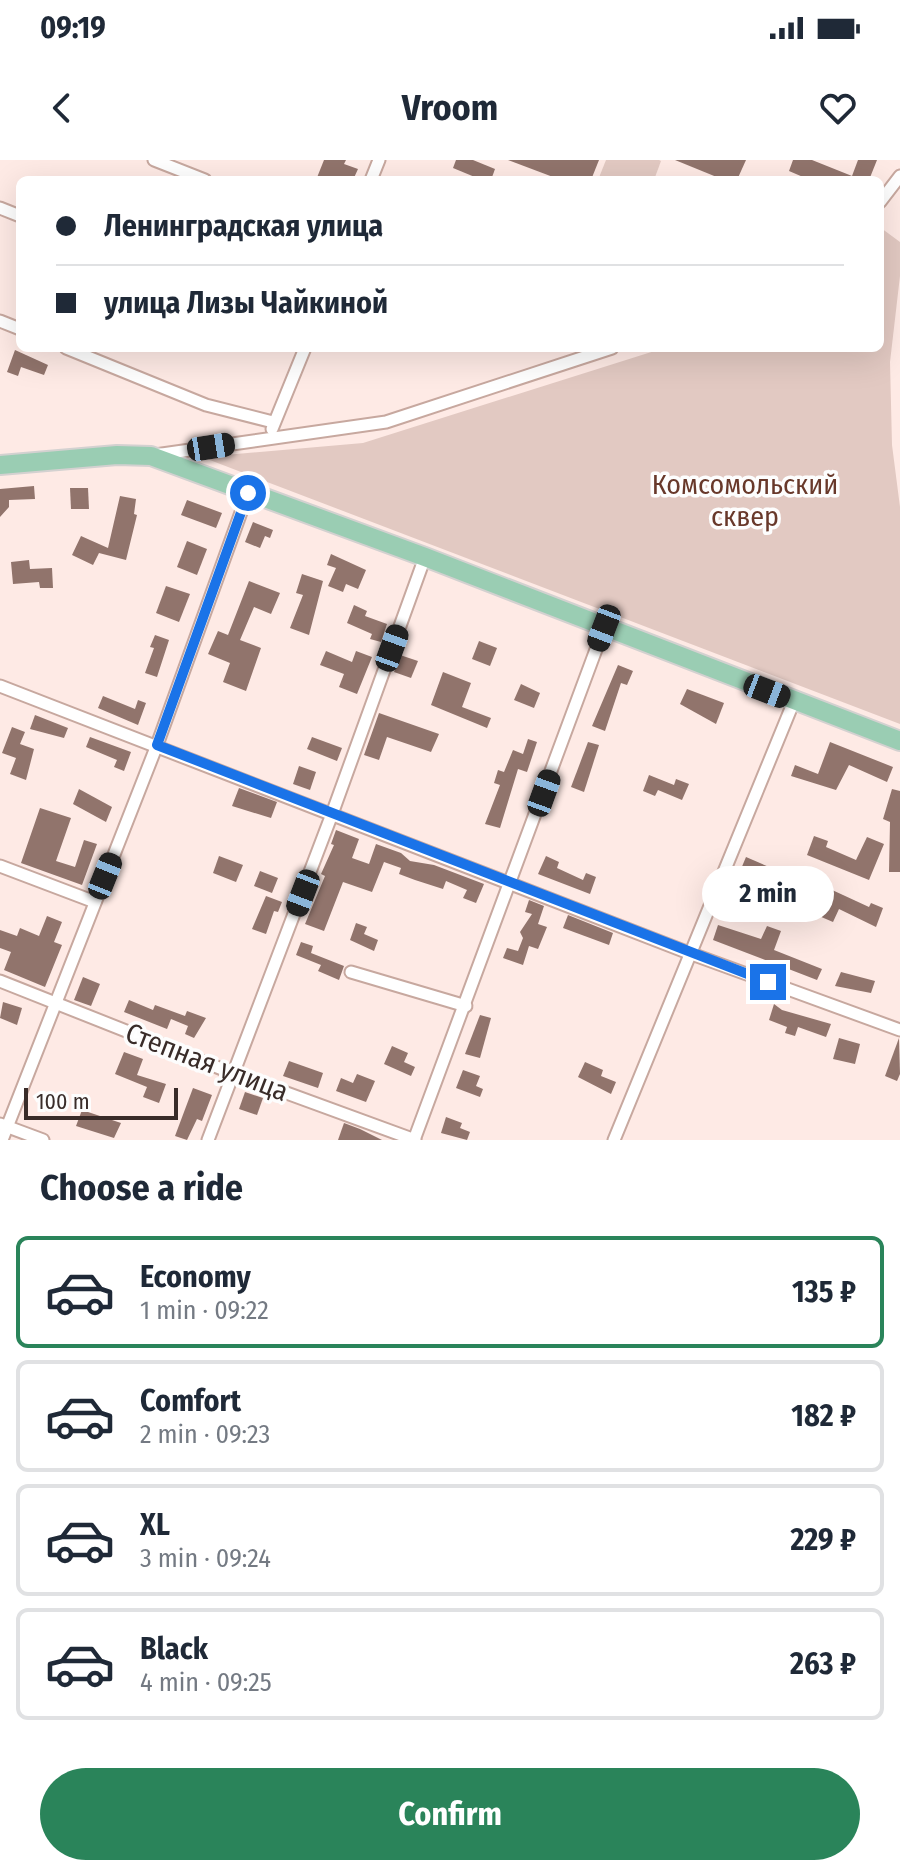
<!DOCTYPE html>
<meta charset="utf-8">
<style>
body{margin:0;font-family:"Fira Sans Condensed",sans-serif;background:#f6f6f7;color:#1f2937;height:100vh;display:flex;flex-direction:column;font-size:30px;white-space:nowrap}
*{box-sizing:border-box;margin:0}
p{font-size:26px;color:#747a83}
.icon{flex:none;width:44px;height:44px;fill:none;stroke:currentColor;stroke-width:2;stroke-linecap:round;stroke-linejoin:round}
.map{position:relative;height:980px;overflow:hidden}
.details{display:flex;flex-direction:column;background:#fff;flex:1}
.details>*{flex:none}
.top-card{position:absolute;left:16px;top:16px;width:868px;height:176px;border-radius:12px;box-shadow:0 8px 32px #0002;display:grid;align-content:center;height:176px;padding:0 40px;background:#fff}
.scale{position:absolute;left:24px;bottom:20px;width:154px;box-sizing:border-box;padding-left:8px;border:4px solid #392c29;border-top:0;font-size:22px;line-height:28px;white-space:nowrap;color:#392c29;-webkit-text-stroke:6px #fdfdfd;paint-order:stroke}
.end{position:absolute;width:36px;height:36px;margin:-18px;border:10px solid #1a73e8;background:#fff;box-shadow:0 0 0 4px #fff}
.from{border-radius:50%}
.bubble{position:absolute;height:56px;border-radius:28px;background:#fff;box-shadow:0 8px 32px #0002;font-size:26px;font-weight:700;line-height:56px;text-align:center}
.car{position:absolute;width:24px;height:48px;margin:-24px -12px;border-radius:10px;box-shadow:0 0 6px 2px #0007;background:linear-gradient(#222 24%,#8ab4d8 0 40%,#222 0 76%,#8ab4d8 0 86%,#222 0)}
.top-card b{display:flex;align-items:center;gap:28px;height:76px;font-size:30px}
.top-card b+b{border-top:2px solid #e0e1e3}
.top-card i{width:20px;height:20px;background:#1f2937}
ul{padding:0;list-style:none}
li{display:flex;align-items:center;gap:24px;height:112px;margin:0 16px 12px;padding:0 24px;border:4px solid #e0e1e3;border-radius:12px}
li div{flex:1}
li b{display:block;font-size:30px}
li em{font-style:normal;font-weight:700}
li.active{border-color:#2a845a}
li>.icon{width:72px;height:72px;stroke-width:1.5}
h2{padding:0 40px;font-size:36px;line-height:96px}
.cta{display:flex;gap:16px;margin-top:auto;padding:16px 40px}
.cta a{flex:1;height:92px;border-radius:48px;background:#2a845a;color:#fff;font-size:32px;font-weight:700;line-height:92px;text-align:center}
.status{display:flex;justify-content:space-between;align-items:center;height:56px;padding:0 40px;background:#fff;direction:ltr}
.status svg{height:22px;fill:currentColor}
header{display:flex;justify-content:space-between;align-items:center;height:104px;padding:0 40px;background:#fff;font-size:36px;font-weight:700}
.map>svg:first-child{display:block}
.green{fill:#e2c9c2}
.building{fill:#91746c}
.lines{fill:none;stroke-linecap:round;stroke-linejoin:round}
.street-casing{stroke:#c7a89f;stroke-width:15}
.primary-casing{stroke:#d3d1d0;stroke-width:22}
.street{stroke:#fff;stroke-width:11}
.primary{stroke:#9acdb3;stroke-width:18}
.route{stroke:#1a73e8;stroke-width:10}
.labels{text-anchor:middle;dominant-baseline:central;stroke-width:7;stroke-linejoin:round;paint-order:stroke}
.park-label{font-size:28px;fill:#68382a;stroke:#fdfdfd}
.street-label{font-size:28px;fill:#392c29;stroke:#fdfdfd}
</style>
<div class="status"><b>09:19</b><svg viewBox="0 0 49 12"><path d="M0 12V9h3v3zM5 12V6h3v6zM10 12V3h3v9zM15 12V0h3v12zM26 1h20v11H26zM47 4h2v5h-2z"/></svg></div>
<header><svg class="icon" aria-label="back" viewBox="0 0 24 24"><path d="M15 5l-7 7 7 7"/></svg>Vroom<svg class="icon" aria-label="heart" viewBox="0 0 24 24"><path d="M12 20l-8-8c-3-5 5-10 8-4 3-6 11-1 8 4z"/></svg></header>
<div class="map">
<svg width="900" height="980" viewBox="0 0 900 980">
<rect width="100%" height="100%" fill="#feeae5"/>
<g class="green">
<polygon points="606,0 659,0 661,1 654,20 598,20"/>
<polygon points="881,68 900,82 900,116 890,202 892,285 900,347 900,564 202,297 363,283 664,188 880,188"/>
</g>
<g class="building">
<polygon points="324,0 346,0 344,4 358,9 353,20 316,20"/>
<polygon points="456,0 473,0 495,9 491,20 482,20 453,8"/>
<polygon points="508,0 599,0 591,20 561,20"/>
<polygon points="675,0 746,0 737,20 724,20"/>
<polygon points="793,0 812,0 852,16 858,0 877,0 869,20 810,20 789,11"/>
<polygon points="15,190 48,205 44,215 21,207 18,216 7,212"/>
<polygon points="34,326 35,339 9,340 9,347 0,357 0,329"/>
<polygon points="70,328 88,328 89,349 71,349"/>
<polygon points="120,336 136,339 134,354 137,355 126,400 99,393 93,405 72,395 81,376 108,388"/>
<polygon points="187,340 222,353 216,368 181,355"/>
<polygon points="253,362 273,370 270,378 265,376 260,388 245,382"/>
<polygon points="187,381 207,389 197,415 177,407"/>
<polygon points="331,394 366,410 358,429 346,424 343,432 328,426 336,408 327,405"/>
<polygon points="29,400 30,409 52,408 53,428 40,428 39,422 13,424 11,402"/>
<polygon points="302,414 323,421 309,475 290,468 303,435 296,433"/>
<polygon points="249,421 280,433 271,454 254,447 240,480 261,488 246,531 223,522 230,503 208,494 218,471 228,475"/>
<polygon points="166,426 190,434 179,462 156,453"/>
<polygon points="354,445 367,451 365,456 387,464 381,482 370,479 372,474 347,463"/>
<polygon points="155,475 169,480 157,517 145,513 154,488 150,487"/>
<polygon points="479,481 497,488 490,506 472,499"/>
<polygon points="326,491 352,502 356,491 372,497 357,534 339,527 344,514 320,505"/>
<polygon points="400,495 418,501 411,518 394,512"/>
<polygon points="618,505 633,511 627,525 621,523 605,571 592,566"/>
<polygon points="443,512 471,523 462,547 491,558 487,568 431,545"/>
<polygon points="521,524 540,533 534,548 514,540"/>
<polygon points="687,529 724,543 716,564 680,544"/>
<polygon points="103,536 135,549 138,540 146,543 138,565 98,548"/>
<polygon points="379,553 439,574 431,592 387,577 379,600 364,595"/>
<polygon points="35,555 68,568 64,578 30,569"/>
<polygon points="12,567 25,572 20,584 34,589 26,620 10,614 16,598 2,593"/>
<polygon points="90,577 131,592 124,611 114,607 117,600 86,587"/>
<polygon points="312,577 342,588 337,601 307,589"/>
<polygon points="528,579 537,582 527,612 518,609 500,668 485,664 500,625 494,623 498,610 504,612 513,590 523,594"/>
<polygon points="588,582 599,585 584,632 571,627"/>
<polygon points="830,582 893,607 887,622 849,605 836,630 791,616 795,605 818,614"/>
<polygon points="299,606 316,612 310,630 293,624"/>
<polygon points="649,615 674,625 676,619 689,624 682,640 658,630 655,636 643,631"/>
<polygon points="239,628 277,642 271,658 232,646"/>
<polygon points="79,629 112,647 106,662 73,644"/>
<polygon points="892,629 900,631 900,712 889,712 890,662 883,659"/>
<polygon points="40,648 71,658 56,701 75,707 84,680 97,684 82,725 21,703"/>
<polygon points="336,670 359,679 352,698 369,704 376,684 401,693 410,701 434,705 484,724 476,743 463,738 467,730 446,721 443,729 415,720 399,714 401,708 384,702 372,732 343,722 324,771 305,764 325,716 321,714 334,685 331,684"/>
<polygon points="814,676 828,681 826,687 856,700 867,677 884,684 869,720 807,695"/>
<polygon points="219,696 243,705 236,722 213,713"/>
<polygon points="546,696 559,702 557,708 583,720 586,713 596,717 590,734 538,714"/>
<polygon points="746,697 790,716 778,744 747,731 738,752 725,747"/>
<polygon points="260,711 278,718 272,733 254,726"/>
<polygon points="830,729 869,747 871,743 883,748 876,767 839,749 833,762 819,756"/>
<polygon points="266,736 282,742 278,752 274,751 266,774 252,769"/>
<polygon points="529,740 544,746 538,764 547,767 538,789 529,786 523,805 503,798 507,788 518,791 523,778 520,772 532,754 525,752"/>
<polygon points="568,755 613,773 609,785 563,768"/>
<polygon points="47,756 62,762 54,782 62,785 45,827 4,810 11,792 0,788 0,770 17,776 20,768 39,776"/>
<polygon points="356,763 367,767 364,774 378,780 374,791 350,780"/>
<polygon points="718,765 761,779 767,766 781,771 774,790 822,809 817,820 713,780"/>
<polygon points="301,782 313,786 311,793 344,806 339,820 318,811 321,805 296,795"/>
<polygon points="841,812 875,821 871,833 835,826"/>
<polygon points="83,817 100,824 91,846 74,840"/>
<polygon points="129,840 153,850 155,845 185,856 187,851 206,858 194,878 185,874 188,866 171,859 167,869 124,852"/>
<polygon points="3,842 22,848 17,865 0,858"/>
<polygon points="774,844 782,850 831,864 826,877 798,867 795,876 785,873 787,867 769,860"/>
<polygon points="480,855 491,858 480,898 465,894"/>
<polygon points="839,878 860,884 855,904 833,899"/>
<polygon points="899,878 900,914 897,921 885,916"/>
<polygon points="392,886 408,893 404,902 415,907 411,916 384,904"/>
<polygon points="124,892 143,899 137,915 166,924 159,943 143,937 147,927 115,914"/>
<polygon points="289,901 323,913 318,928 283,916"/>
<polygon points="585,902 603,910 601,916 616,922 611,934 578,917"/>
<polygon points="463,910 480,916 476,926 483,929 480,937 456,928"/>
<polygon points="357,914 375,921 366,942 336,931 341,918 353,923"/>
<polygon points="193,928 212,935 202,961 197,959 187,980 175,976"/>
<polygon points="245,932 263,938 257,955 239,949"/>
<polygon points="82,950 121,963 114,978 76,966"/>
<polygon points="446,957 462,963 460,968 470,972 467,980 441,973"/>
<polygon points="344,963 360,969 382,980 338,980"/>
</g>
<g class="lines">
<g class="street-casing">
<g id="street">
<polyline points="154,0 205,20"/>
<polyline points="371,20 379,0"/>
<polyline points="880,42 900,16"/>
<polyline points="0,48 20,56"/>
<polyline points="0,161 20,169"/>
<polyline points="66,188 206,245 273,262"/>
<polyline points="272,269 305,188"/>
<polyline points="155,295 386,262 612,188"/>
<polyline points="0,526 689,793 900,870"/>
<polyline points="0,706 95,742"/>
<polyline points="351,812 466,846"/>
<polyline points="0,821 232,913 415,980"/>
<polyline points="0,964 43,980"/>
<polyline points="2,980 157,585 248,333"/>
<polyline points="208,980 332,654 425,397"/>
<polyline points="414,980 604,468"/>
<polyline points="614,980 794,541"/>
</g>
</g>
<g class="primary-casing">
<polyline id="primary" points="0,305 117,295 151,296 425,397 900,581"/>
</g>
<use href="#street" class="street"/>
<use href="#primary" class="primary"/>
</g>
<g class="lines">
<polyline class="route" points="248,333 157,585 768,822"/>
</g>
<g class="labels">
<g class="park-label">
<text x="745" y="324">Комсомольский<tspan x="745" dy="32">сквер</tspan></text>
</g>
<g class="street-label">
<text transform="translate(207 902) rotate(21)">Степная улица</text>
</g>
</g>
</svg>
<div class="scale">100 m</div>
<i class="end from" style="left:248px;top:333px"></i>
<i class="end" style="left:768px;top:822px"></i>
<div class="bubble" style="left:702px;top:706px;width:132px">2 min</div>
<i class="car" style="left:211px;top:287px;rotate:81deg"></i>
<i class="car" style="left:604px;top:468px;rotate:201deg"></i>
<i class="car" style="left:392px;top:488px;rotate:20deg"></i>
<i class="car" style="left:767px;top:531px;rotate:111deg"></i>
<i class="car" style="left:544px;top:633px;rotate:20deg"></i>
<i class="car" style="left:105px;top:716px;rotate:22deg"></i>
<i class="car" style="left:303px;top:733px;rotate:201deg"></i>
<div class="top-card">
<b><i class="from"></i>Ленинградская улица</b>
<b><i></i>улица Лизы Чайкиной</b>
</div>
</div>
<section class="details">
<h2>Choose a ride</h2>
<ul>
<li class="active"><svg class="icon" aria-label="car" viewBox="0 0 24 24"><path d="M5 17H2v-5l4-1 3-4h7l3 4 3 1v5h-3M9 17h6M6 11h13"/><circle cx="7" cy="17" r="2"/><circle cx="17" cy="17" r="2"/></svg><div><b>Economy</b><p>1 min · 09:22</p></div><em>135 ₽</em></li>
<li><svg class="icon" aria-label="car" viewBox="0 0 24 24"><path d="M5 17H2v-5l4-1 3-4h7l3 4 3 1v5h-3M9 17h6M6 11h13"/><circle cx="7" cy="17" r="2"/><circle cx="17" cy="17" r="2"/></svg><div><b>Comfort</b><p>2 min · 09:23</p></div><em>182 ₽</em></li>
<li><svg class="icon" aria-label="car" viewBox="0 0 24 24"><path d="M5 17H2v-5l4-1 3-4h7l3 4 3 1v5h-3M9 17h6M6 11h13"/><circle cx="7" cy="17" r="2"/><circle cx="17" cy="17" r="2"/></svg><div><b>XL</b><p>3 min · 09:24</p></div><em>229 ₽</em></li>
<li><svg class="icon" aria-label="car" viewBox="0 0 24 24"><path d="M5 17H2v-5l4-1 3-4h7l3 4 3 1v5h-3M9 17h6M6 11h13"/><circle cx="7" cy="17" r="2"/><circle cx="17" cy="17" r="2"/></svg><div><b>Black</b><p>4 min · 09:25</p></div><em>263 ₽</em></li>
</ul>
<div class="cta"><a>Confirm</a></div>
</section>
